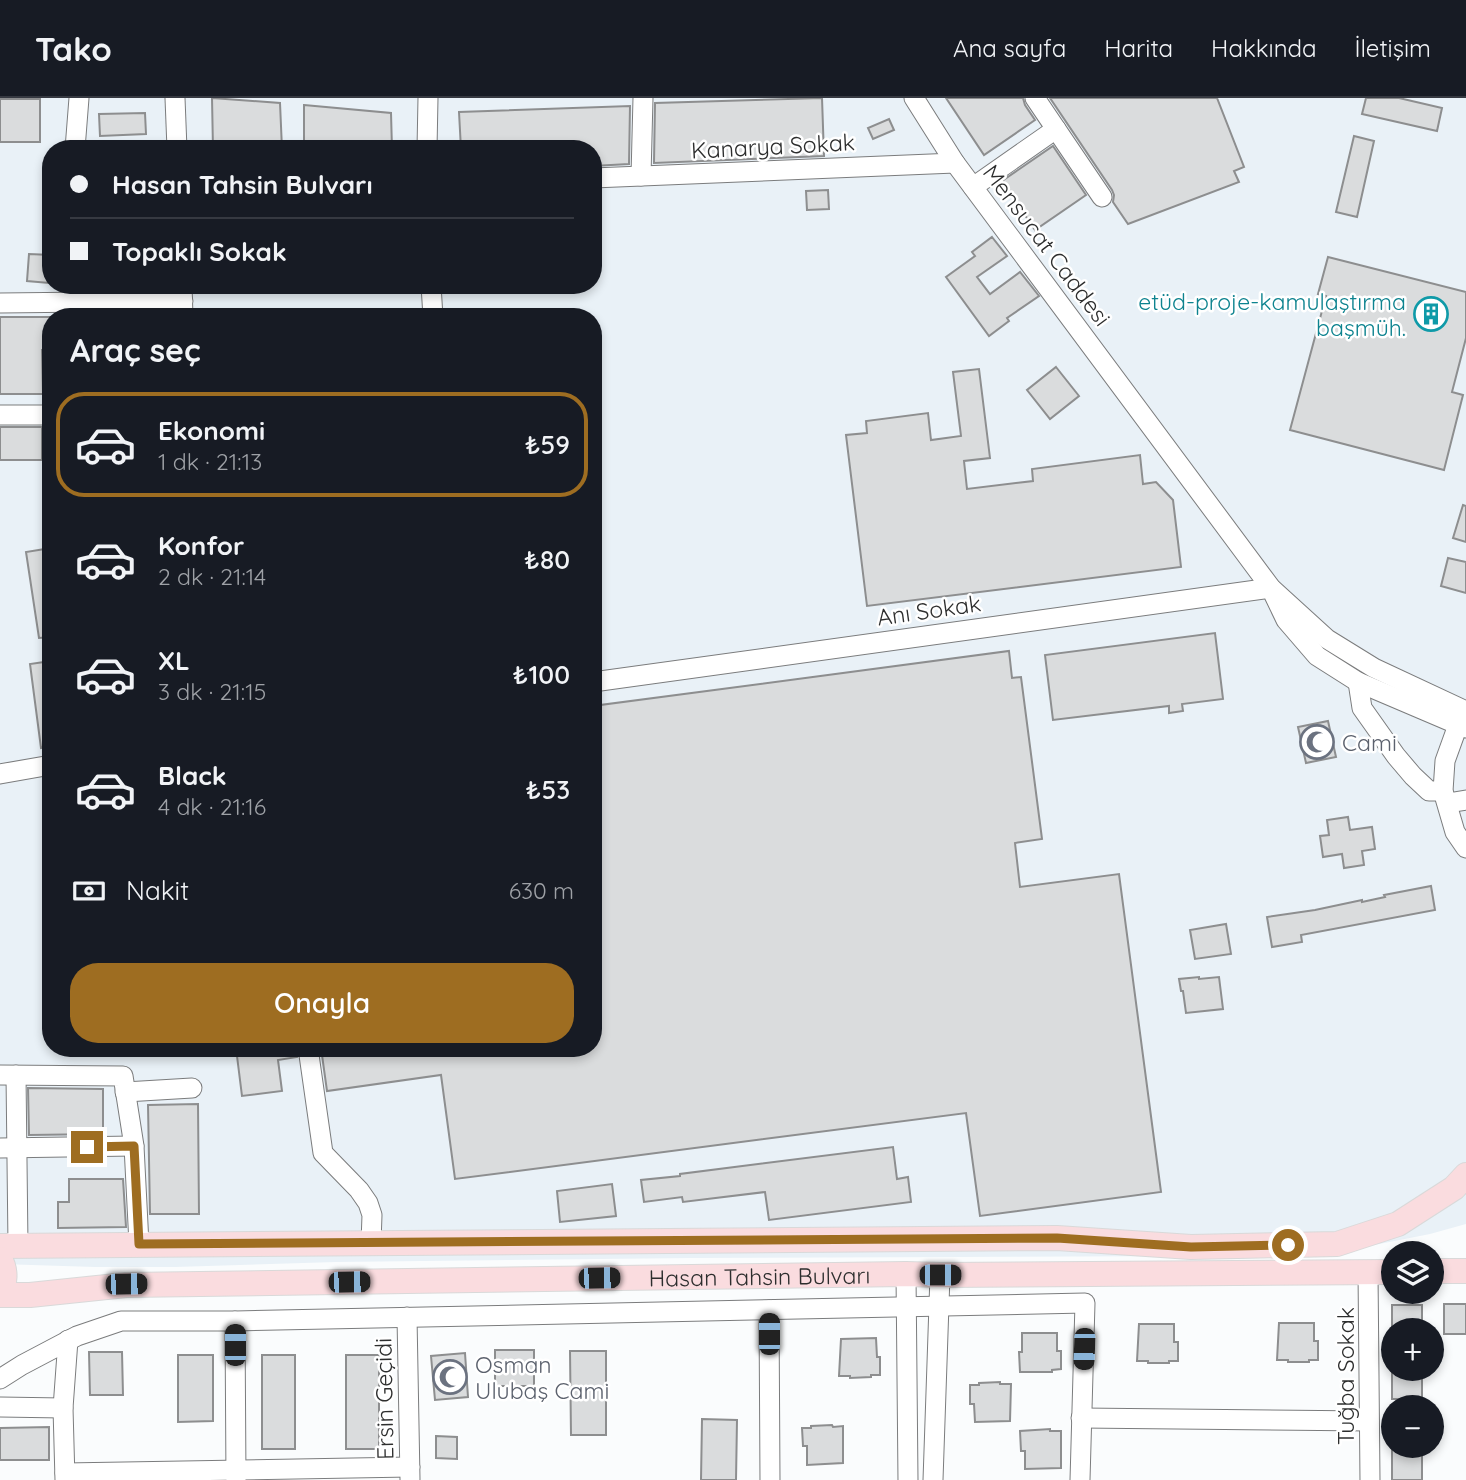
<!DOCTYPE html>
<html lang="tr">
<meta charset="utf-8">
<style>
body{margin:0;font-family:Quicksand,sans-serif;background:#20242c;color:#f1f3f6;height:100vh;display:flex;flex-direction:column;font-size:26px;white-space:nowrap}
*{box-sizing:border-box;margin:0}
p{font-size:23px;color:#9ea1a6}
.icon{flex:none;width:38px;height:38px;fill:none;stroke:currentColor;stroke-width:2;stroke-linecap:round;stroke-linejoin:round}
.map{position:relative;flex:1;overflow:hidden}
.drawer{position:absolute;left:42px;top:210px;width:560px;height:749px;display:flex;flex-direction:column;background:#171b24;border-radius:28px;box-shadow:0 4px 10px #0003}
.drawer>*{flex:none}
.banner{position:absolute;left:42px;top:42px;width:560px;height:154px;border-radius:28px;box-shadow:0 4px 10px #0003;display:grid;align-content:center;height:154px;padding:0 28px;background:#171b24}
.controls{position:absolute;left:1381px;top:1143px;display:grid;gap:14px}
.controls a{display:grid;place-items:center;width:63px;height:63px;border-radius:50%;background:#171b24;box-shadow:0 4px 10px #0003;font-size:35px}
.end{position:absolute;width:32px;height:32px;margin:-16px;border:9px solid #9e6d21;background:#fff;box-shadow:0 0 0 4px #fff}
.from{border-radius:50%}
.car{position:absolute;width:21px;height:42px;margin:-21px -10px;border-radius:9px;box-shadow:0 0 5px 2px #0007;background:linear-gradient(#222 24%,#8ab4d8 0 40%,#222 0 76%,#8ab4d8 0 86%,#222 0)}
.banner b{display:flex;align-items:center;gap:24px;height:66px;font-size:26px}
.banner b+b{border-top:2px solid #363941}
.banner i{width:18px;height:18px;background:#f1f3f6}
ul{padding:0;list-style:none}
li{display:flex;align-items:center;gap:21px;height:105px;margin:0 14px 10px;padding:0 14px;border:4px solid transparent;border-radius:28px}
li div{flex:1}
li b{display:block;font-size:26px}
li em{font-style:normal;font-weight:600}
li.active{border-color:#9e6d21}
li>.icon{width:63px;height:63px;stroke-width:1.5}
h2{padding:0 28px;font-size:32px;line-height:84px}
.pay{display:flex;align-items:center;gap:18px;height:77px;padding:0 28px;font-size:26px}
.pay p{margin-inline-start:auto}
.action{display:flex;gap:14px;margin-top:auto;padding:14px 28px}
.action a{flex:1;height:80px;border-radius:28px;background:#9e6d21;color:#fff;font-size:28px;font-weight:600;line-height:80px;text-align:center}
header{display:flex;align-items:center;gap:42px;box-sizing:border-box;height:98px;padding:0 35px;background:#171b24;border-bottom:2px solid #363941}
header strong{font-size:33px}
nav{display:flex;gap:38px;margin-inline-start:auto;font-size:24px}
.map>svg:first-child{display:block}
.built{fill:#e9f1f7;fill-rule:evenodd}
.building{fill:#dadcdd;stroke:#8d8e8f;stroke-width:2}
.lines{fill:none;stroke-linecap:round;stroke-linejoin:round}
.minor-casing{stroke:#7b7c7d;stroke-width:21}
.major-casing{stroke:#d9d9d9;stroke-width:26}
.minor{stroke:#fff;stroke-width:19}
.major{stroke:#fadcdf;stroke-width:24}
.route{stroke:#9e6d21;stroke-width:9}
.labels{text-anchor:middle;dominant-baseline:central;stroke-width:5;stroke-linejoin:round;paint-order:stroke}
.street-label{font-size:23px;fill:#2d2e2e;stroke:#fff}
.culture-label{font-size:23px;fill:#0d838f;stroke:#fff;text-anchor:end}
.worship-label{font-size:23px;fill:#5b616d;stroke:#fff;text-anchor:start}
</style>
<header>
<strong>Tako</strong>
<nav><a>Ana sayfa</a><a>Harita</a><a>Hakkında</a><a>İletişim</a></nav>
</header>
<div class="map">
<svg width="1466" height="1382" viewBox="0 0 1466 1382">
<rect width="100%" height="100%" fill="#fafcfd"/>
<path class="built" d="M 0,0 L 1466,0 L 1466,1126 L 1430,1136 L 1359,1150 L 1193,1158 L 691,1160 L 336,1164 L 175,1169 L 95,1169 L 0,1166 ZM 51,51 L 593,51 L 593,187 L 51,187 ZM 51,219 L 593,219 L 593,950 L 51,950 Z"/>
<g class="building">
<polygon points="212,0 280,5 282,51 213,51"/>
<polygon points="822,0 824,58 654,65 655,5"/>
<polygon points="946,0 1023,0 1025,7 1035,22 984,57"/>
<polygon points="1050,0 1217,0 1244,69 1234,73 1239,84 1128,126 1113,104 1114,97 1112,92"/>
<polygon points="1366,0 1399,0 1442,10 1437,33 1362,16"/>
<rect x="0" y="1" width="40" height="43"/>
<polygon points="304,7 391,15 392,51 304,51"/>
<polygon points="630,8 629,66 593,68 593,51 461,51 459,14"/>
<polygon points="145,15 146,36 100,38 99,16"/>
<polygon points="889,21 894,32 873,41 868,30"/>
<polygon points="1354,38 1374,43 1357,119 1336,114"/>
<polygon points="1053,48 1086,97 1035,132 1002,83"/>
<polygon points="828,92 829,111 807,112 806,93"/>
<polygon points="992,139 1007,158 977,179 990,196 1020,174 1039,198 1007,220 1009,223 989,238 946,179 975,158 972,154"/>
<polygon points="29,156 51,157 49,185 27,183"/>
<polygon points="1328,159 1466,194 1466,240 1452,294 1463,297 1444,372 1290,332 1326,198 1318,196"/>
<polygon points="0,219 51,219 51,252 42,252 43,296 0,296"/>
<polygon points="1056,269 1079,298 1050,321 1027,292"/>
<polygon points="979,271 990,360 964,363 967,391 1033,383 1032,371 1140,357 1143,386 1156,384 1173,402 1181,469 867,508 846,337 867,335 866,323 928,315 931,342 961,338 953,274"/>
<rect x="0" y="329" width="42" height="33"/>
<polygon points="1463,407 1466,408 1466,444 1453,440"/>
<polygon points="51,450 51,539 39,540 26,454"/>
<polygon points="1448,460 1466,464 1466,495 1441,488"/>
<polygon points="1215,535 1223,601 1182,606 1183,613 1169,615 1169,608 1053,622 1045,557"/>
<polygon points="1009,553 1012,580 1021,579 1042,741 1015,745 1020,789 1119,776 1161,1094 980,1118 966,1015 455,1081 441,977 327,993 321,950 593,950 593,608"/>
<polygon points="51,563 51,648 41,650 30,566"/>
<polygon points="1328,623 1336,659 1306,665 1298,629"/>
<polygon points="1348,719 1350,732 1372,729 1375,751 1362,753 1364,767 1344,770 1342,756 1323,759 1320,738 1329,737 1327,722"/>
<polygon points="1431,788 1435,812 1301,837 1302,844 1272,849 1267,819 1315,812 1362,802 1362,804 1385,799 1384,797"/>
<polygon points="1226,826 1231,856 1195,861 1190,832"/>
<polygon points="1199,879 1199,881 1219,879 1223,911 1186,915 1183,893 1181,893 1179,881"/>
<polygon points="236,950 296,950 297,959 278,962 282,993 242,998"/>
<polygon points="28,990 103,991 103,1036 29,1037"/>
<polygon points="198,1006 199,1116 150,1116 148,1007"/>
<polygon points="893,1049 897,1081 908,1079 911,1104 769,1122 765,1094 683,1104 682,1099 644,1104 641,1082 680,1078 680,1076"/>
<polygon points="69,1081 123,1081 126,1129 58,1130 58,1104 69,1104"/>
<polygon points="612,1086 616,1118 560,1124 557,1093"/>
<rect x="1444" y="1206" width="22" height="30"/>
<rect x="1392" y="1207" width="30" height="25"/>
<polygon points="1279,1225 1314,1225 1314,1243 1318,1243 1318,1262 1309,1262 1309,1264 1288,1264 1288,1262 1277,1262"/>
<polygon points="1139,1226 1174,1226 1174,1244 1178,1244 1178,1263 1169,1263 1169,1265 1148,1265 1148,1263 1137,1263"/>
<polygon points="1022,1235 1057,1235 1057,1253 1061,1253 1061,1271 1052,1272 1052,1274 1020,1274 1019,1254 1022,1254"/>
<polygon points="876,1240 877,1259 880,1259 880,1277 871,1277 871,1279 850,1280 850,1278 839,1278 841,1241"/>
<rect x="495" y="1252" width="39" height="36"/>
<polygon points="570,1253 606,1253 606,1337 571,1337"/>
<polygon points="89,1254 122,1254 123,1297 90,1297"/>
<polygon points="465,1255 468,1299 435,1302 431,1258"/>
<polygon points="178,1257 213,1257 213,1323 178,1324"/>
<rect x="262" y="1257" width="33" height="94"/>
<rect x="346" y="1257" width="33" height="94"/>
<rect x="1392" y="1270" width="30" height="31"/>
<polygon points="1000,1284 1000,1286 1011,1286 1010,1323 975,1324 974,1306 970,1306 970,1287 979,1287 979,1285"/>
<polygon points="702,1321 737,1322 736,1382 701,1382"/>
<polygon points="832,1327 833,1329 843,1328 843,1365 807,1367 807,1348 803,1348 802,1330 811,1330 811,1328"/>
<polygon points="49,1329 49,1362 0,1362 0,1330"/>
<polygon points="1050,1331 1050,1333 1061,1333 1061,1370 1025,1371 1025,1353 1021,1353 1020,1333"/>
<polygon points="436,1338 457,1339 457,1361 436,1360"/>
<rect x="1392" y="1348" width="30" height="34"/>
</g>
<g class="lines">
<g class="minor-casing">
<g id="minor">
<polyline points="175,0 177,51"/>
<polyline points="914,0 955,65 1271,490 1327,541 1374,570 1466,613"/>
<polyline points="1035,0 1102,99"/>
<polyline points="75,51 79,0"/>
<polyline points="427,51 428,0"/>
<polyline points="641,78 643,0"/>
<polyline points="593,80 955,65"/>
<polyline points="973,89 1056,31"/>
<polyline points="182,187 183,219"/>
<polyline points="431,187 433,219"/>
<polyline points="0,205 183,203"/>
<polyline points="0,317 51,317"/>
<polyline points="1274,497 1286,522 1317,558 1358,584 1466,630"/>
<polyline points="593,584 1271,490"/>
<polyline points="1358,584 1362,610 1396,658 1413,678 1429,693 1443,693"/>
<polyline points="1458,627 1445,663 1443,693 1455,734 1466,750"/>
<polyline points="0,676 51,667"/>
<polyline points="1448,705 1466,702"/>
<polyline points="308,950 323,1055 359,1092 368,1105 372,1117 371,1145"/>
<polyline points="0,977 123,978 134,1048 139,1146"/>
<polyline points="16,977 18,1148"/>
<polyline points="125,994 192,990"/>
<polyline points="0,1050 134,1048"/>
<polyline points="1368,1174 1370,1382"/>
<polyline points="906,1176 908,1382"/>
<polyline points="769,1212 770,1382"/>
<polyline points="407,1219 410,1381"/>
<polyline points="235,1223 236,1382"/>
<polyline points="0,1281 22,1267 77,1238 121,1223 235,1223 1085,1205 1080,1382"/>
<polyline points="0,1309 63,1310"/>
<polyline points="1081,1320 1369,1323"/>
<polyline points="65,1375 410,1369"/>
<polyline points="65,1382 63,1310 68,1242"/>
<polyline points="933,1382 940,1177"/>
</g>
</g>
<g class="major-casing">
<g id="major">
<polyline points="0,1148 1057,1140 1191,1149 1337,1146 1398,1126 1454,1090 1466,1077"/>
<path d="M 0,1161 C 7,1174 5,1184 0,1197"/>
<polyline points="1432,1173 1466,1173"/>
<path id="s1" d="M 0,1197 L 30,1197 L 126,1187 L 906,1176 L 940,1177 L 1393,1174"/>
</g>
</g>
<use href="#minor" class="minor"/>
<use href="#major" class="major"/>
</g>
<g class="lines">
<polyline class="route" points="87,1049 134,1048 139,1146 1057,1140 1191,1149 1288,1147"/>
</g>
<defs>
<g id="building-ring" transform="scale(1.75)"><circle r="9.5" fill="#fff" stroke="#0f9aa8" stroke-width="1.5"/><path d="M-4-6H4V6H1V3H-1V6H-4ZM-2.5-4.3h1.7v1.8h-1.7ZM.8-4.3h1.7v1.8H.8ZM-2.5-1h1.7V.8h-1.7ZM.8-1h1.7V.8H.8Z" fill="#0f9aa8"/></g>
<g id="mosque-ring" transform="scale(1.75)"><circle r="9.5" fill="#fff" stroke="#6b7280" stroke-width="1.5"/><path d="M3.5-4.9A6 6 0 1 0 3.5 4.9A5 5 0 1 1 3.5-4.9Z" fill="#6b7280"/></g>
</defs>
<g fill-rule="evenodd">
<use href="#building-ring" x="1431" y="216"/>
<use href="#mosque-ring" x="1317" y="644"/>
<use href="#mosque-ring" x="450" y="1279"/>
</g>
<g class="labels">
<g class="street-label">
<text transform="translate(773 48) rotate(-3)">Kanarya Sokak</text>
<text transform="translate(1047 147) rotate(53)">Mensucat Caddesi</text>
<text transform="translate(929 512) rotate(-8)">Anı Sokak</text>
<text stroke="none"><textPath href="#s1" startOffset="760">Hasan Tahsin Bulvarı</textPath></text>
<text transform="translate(1345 1278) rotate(-90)">Tuğba Sokak</text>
<text transform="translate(384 1301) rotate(-91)">Ersin Geçidi</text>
</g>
<g class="culture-label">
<text x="1406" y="203">etüd-proje-kamulaştırma<tspan x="1406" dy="26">başmüh.</tspan></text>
</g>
<g class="worship-label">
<text x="1342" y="644">Cami</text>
<text x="475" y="1266">Osman<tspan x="475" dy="26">Ulubaş Cami</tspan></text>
</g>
</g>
</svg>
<div class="controls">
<a><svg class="icon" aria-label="layers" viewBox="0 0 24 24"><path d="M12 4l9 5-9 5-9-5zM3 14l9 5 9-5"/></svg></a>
<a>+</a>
<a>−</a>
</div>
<i class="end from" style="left:1288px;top:1147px"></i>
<i class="end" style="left:87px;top:1049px"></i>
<i class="car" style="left:940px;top:1177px;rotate:90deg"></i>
<i class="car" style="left:599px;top:1180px;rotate:89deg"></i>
<i class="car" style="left:349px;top:1184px;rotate:89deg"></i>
<i class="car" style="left:126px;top:1186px;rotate:89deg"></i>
<i class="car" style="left:769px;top:1236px;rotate:0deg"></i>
<i class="car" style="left:235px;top:1247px;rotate:0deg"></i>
<i class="car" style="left:1084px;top:1251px;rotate:182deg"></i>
<div class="banner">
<b><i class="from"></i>Hasan Tahsin Bulvarı</b>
<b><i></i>Topaklı Sokak</b>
</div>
<section class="drawer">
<h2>Araç seç</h2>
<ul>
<li class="active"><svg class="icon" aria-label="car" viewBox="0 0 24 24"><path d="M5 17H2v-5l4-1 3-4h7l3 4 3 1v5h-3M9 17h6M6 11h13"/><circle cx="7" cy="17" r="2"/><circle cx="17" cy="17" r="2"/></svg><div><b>Ekonomi</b><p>1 dk · 21:13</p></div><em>₺59</em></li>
<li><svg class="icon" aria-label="car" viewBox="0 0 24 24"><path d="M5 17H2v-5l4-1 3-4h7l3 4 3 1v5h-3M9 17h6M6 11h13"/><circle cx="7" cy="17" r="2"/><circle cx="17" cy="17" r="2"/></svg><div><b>Konfor</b><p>2 dk · 21:14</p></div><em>₺80</em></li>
<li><svg class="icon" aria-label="car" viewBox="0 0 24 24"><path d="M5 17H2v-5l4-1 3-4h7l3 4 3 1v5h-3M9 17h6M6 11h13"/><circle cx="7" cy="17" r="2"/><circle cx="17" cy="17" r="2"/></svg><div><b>XL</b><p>3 dk · 21:15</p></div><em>₺100</em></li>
<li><svg class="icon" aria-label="car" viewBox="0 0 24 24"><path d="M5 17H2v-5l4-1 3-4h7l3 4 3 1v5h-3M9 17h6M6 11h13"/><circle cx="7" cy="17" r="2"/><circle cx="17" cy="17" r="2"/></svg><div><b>Black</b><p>4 dk · 21:16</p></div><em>₺53</em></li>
</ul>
<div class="pay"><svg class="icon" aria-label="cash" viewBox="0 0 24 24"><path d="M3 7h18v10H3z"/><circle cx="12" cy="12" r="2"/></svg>Nakit<p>630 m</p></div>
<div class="action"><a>Onayla</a></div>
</section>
</div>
